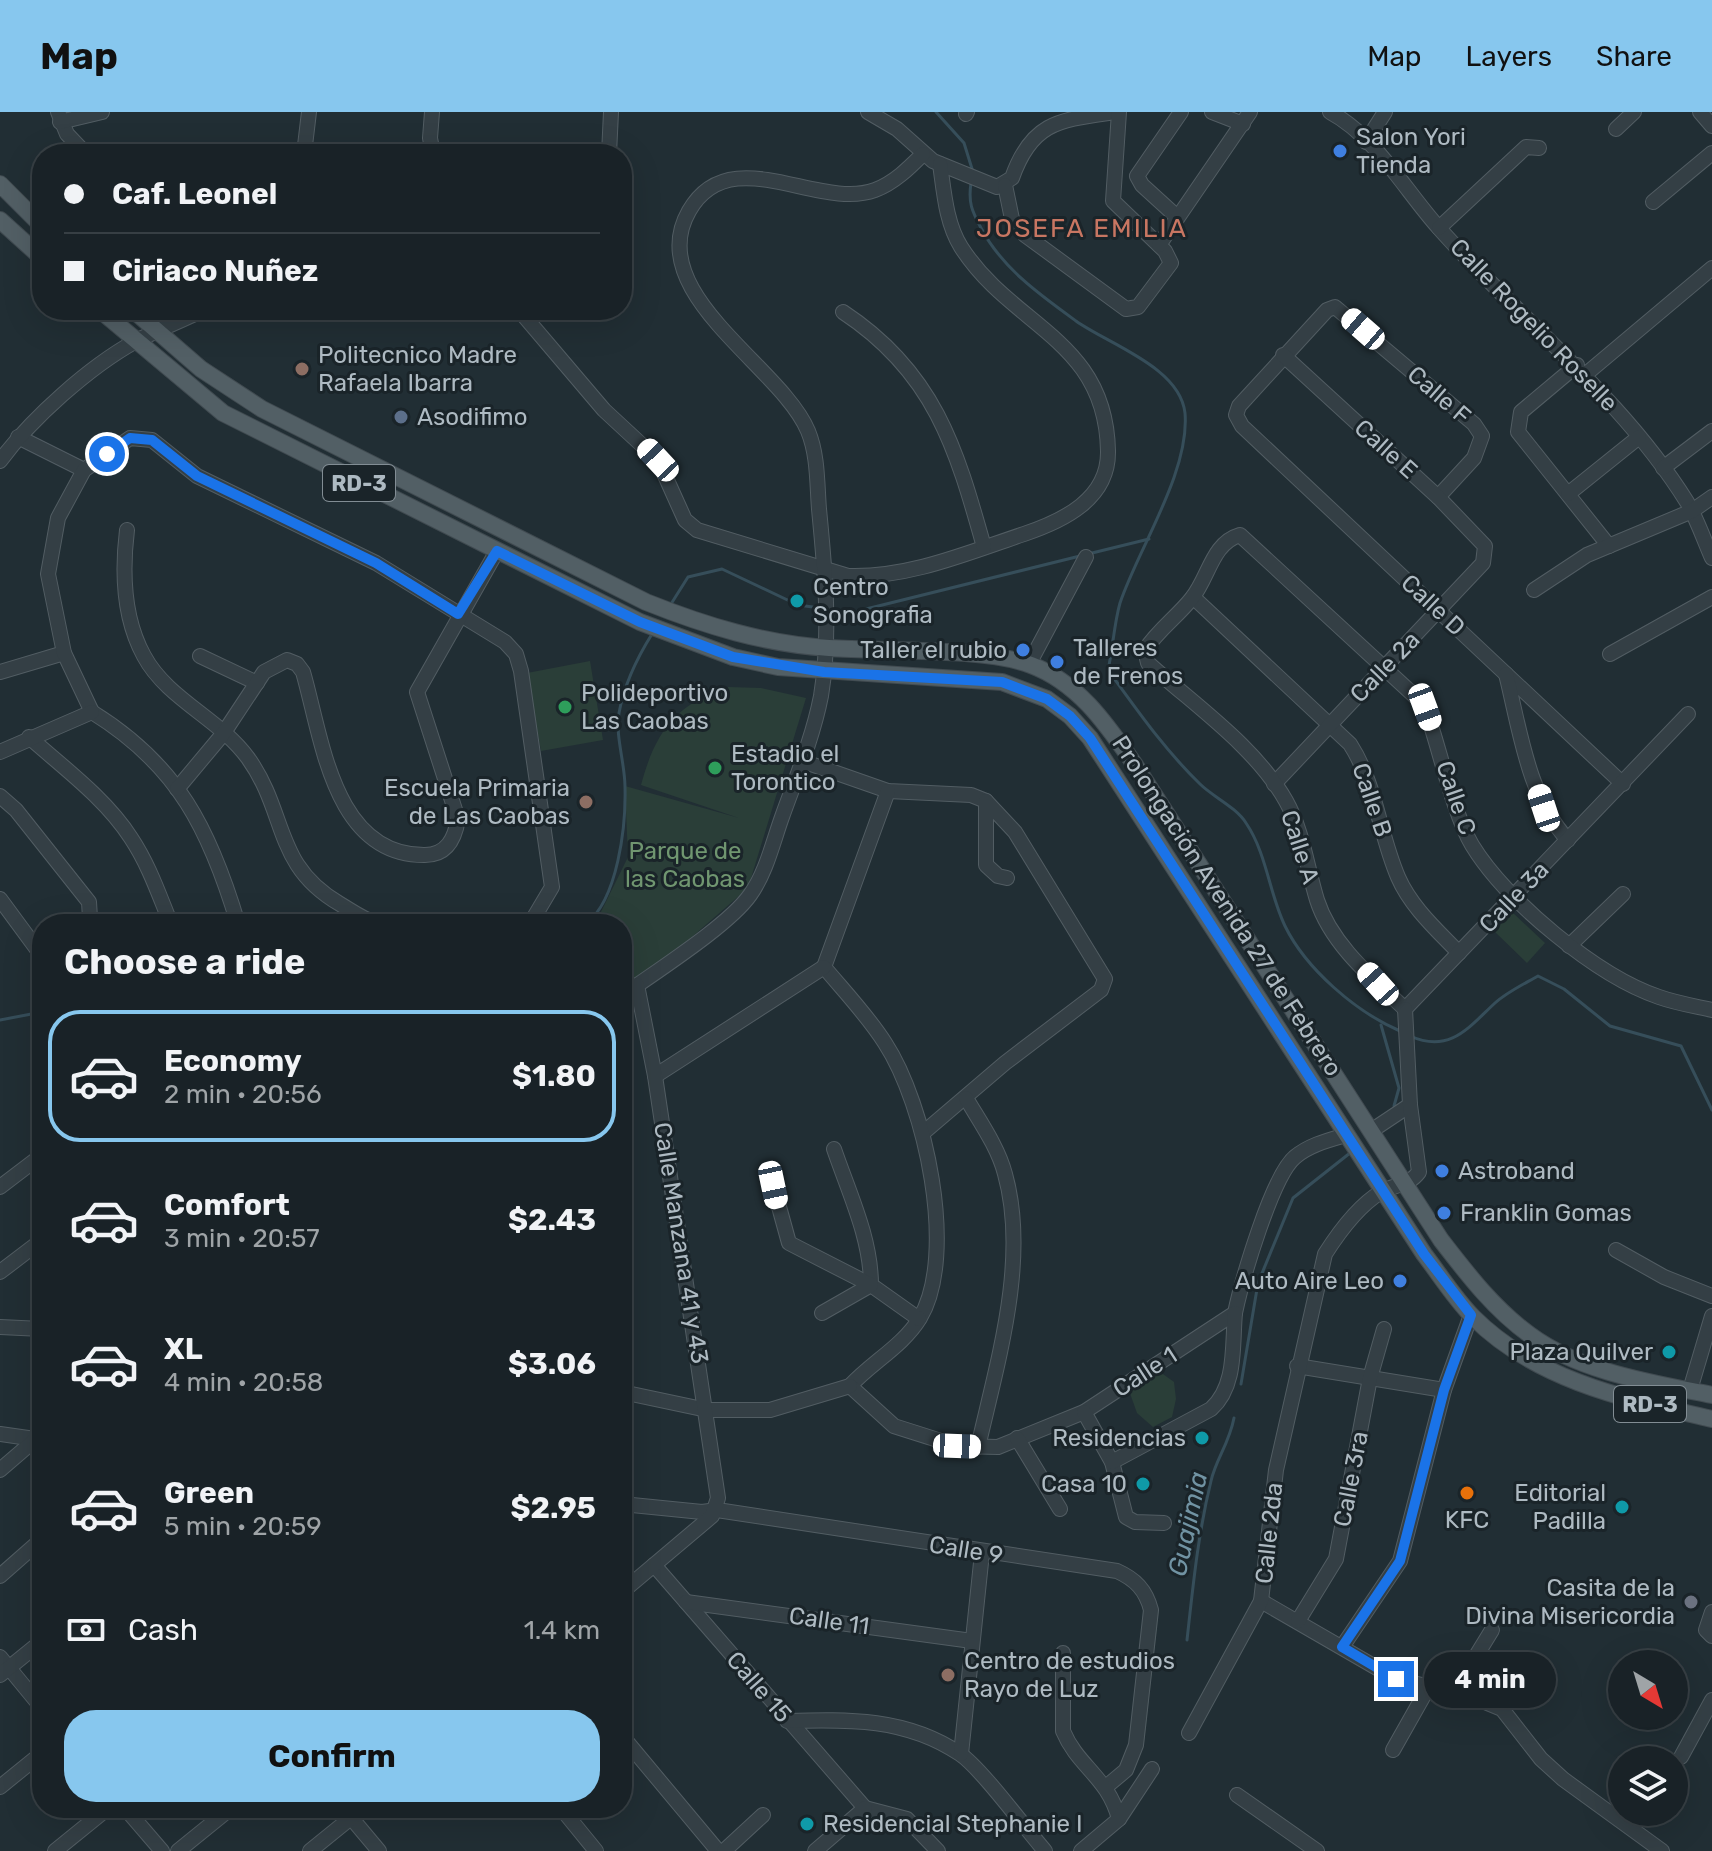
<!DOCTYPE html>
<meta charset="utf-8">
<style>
body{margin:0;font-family:Rubik,sans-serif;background:#222a2f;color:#f1f3f6;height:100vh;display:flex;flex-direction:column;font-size:30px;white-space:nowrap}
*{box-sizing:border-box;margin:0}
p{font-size:26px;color:#9fa4a7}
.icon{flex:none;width:44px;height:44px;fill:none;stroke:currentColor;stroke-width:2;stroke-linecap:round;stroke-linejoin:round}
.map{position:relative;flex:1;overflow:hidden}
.details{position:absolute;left:32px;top:802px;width:600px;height:904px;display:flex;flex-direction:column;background:#192227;border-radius:32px;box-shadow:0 8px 32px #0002,0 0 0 2px #373f44}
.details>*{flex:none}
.top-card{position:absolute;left:32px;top:32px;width:600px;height:176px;border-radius:32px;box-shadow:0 8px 32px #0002,0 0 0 2px #373f44;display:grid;align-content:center;height:176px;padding:0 32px;background:#192227}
.needle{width:52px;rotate:142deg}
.tools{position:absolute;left:1608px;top:1538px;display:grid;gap:16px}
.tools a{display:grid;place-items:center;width:80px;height:80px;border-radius:50%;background:#192227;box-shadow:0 8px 32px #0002,0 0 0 2px #373f44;font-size:40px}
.end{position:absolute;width:36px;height:36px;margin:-18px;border:10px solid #1a73e8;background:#fff;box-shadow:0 0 0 4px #fff}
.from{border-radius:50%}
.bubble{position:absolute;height:56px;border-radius:28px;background:#192227;box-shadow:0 8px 32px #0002,0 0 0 2px #373f44;font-size:26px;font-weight:700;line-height:56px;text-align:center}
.car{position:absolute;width:24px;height:48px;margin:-24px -12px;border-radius:10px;box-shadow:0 0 6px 2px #0007;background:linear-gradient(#fff 24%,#345 0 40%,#fff 0 76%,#345 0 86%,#fff 0)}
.top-card b{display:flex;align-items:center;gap:28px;height:76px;font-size:30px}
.top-card b+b{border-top:2px solid #373f44}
.top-card i{width:20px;height:20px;background:#f1f3f6}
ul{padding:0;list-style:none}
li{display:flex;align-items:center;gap:24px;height:132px;margin:0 16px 12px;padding:0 16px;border:4px solid transparent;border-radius:32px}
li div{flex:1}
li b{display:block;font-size:30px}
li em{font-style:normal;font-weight:700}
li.selected{border-color:#87c7ee}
li>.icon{width:72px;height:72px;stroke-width:1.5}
h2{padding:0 32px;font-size:36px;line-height:96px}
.pay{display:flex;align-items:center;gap:20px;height:88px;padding:0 32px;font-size:30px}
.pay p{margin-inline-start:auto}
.action{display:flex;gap:16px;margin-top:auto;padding:16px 32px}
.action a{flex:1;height:92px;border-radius:32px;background:#87c7ee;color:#111;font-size:32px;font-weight:700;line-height:92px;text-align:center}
header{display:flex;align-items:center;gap:48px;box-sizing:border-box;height:112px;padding:0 40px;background:#87c7ee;color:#111}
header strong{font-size:38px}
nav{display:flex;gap:44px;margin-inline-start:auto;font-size:28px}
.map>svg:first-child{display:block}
.green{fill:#2a3e38}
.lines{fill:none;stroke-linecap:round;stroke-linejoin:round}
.stream{stroke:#364e5a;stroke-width:3}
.minor-casing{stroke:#525d63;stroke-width:16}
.major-casing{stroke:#414b51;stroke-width:18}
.minor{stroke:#343f45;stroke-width:14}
.major{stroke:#525f65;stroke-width:16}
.route{stroke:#1a73e8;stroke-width:10}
.shop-dot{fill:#3f7fe0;stroke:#1a2429;stroke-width:3}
.education-dot{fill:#8d6e63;stroke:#1a2429;stroke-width:3}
.service-dot{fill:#5c6f8a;stroke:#1a2429;stroke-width:3}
.culture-dot{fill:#0f9aa8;stroke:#1a2429;stroke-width:3}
.leisure-dot{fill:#2e9e5b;stroke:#1a2429;stroke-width:3}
.food-dot{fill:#e8710a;stroke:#1a2429;stroke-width:3}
.worship-dot{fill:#6b7280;stroke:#1a2429;stroke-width:3}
.labels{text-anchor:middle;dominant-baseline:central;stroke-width:6;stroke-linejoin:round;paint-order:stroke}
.shield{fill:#1a2429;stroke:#828d94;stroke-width:2}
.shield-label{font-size:22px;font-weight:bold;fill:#aebac2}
.poi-label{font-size:24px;fill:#aebac2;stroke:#1a2429;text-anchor:start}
.street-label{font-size:24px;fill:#aebac2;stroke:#1a2429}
.park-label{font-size:24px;fill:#709670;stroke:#1a2429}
.neighbourhood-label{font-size:26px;letter-spacing:2px;fill:#c87662;stroke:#1a2429}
.water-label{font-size:26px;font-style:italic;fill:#7193a3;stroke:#1a2429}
</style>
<header>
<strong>Map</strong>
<nav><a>Map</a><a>Layers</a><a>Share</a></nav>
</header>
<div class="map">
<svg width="1712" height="1739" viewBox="0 0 1712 1739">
<rect width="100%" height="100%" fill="#212e34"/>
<g class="green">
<polygon points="590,549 603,628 541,639 527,561"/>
<path d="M 728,575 L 761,576 L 806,586 L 748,776 L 637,873 L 622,877 L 622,812 L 595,812 L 628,745 L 625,674 L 739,706 L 641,673 C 655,621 675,592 728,575 Z"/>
<polygon points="1512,800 1545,831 1527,851 1494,819"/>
<polygon points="1153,1255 1174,1270 1176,1287 1172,1305 1153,1315 1137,1301 1127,1273"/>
</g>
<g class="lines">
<g class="stream">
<polyline points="936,0 964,31 973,60"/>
<path d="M 971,71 C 968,91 972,99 981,116 C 1002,156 1040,183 1076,209 C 1108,232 1180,255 1185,301 C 1190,360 1138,437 1120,491 C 1114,512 1113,536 1108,558 C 1137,598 1164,637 1200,672 C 1213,685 1236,695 1246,711 C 1267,742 1269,781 1285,814 C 1306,857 1356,900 1400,919"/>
<polyline points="1088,442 1149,427"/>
<polyline points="671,492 688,465 722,457 798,493 820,496"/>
<polyline points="831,498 850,501 1080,444"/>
<path d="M 586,812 C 618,787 626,714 625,675 C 625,651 615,624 619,601 C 624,573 637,546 652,522"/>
<polyline points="0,908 42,900"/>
<polyline points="1381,913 1399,976 1394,994"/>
<path d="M 1410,924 C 1450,942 1469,915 1495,891 C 1507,880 1524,872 1538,864 L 1564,877 L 1610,914 L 1681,934 L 1712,998"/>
<polyline points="1241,1272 1258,1171 1293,1086 1350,1041"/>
<path d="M 1187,1528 C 1193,1474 1198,1422 1211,1369 C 1216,1347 1229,1332 1234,1306"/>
</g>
<g class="minor-casing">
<g id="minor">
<polyline points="58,0 67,22 86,42"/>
<polyline points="432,0 430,26 433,42"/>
<path d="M 868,0 L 897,17 L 933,49 L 997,75 L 1012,66 C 1032,9 1060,8 1115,0"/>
<polyline points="1212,0 1243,12"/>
<path d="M 1330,0 C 1375,24 1405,78 1438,115 C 1520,208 1621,284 1687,390 C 1697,407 1704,428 1712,446"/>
<polyline points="1700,0 1712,14"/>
<polyline points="966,2 967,0"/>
<polyline points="60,10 102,0"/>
<polyline points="1616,17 1634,0"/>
<polyline points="1366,30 1385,0"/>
<polyline points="513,40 514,42"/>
<polyline points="304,42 309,0"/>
<polyline points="609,42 611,0"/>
<polyline points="1005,73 1012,107 1025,123 1126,197 1138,195 1171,151 1165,139 1113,89 1119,0"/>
<polyline points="1653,90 1712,41"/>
<polyline points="1176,104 1142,73 1137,64 1181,0"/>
<polyline points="1439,116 1526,35 1539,36"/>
<polyline points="1159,133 1250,0"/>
<path d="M 519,198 L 604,298 L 658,348 L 685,408 L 697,418 L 848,464 C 909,466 967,441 1024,422 C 1063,409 1109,387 1108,339 C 1106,227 1012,215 961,135 C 946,111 944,80 940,52"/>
<path d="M 843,200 C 934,260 956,335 984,435"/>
<polyline points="1577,253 1521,300 1518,320 1609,434"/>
<polyline points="1586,262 1712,156"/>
<polyline points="18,325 84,358"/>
<path d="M 0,349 C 32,306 89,255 136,229 C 158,218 182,208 204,198"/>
<polyline points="1663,356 1712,319"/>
<polyline points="1568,382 1639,325"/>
<polyline points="1438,385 1474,346 1482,324 1474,312 1335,195 1327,198 1239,294 1236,303 1242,314 1623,672"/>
<path d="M 127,418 C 122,459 123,506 144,544 C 167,587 220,607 248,646 C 288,702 273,753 340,792 C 352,799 364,808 378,812"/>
<polyline points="1534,478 1587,443 1692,399 1712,385"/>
<path d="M 1193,485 L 1350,632 C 1376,672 1379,721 1398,765 C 1411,795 1437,818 1459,841"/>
<polyline points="1610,542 1712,485"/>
<polyline points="200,544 257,571"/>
<polyline points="1029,552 1086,445"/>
<polyline points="0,560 64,541"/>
<path d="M 1506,562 C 1520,618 1528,685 1568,728"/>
<polyline points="92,600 64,541 48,462 58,406 84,358 130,326 152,328 197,364 376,451 505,530 516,542 521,559 552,775 530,812"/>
<path d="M 92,600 C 178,653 210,718 238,812"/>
<path d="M 29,625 C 64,656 106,687 131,726 C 149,753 159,783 171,812"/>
<polyline points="0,640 92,600"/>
<polyline points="802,649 888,679 971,683 986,689 1015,720 1105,867 1101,878 1005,951 923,1021"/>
<polyline points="1274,672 1483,451 1485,434 1438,385 1283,243"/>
<path d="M 177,677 L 223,622 L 264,560 L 287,548 L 297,552 L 303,560 C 322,625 333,744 425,743 C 447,743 455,726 458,707 L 417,580 L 497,439"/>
<polyline points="0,684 16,698 89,790 90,806 84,812"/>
<polyline points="986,689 986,753 998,764 1007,766"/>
<polyline points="0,787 42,844"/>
<polyline points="1569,834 1623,782"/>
<path d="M 824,855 C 844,879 868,904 885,931 C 925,992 958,1142 920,1206 C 903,1234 872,1250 850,1274"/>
<polyline points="824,855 888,679"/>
<path d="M 622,884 C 655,860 728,814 750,783 C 766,761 773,730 782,705 C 796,666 813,625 821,584 C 831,523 825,458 819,397 C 817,372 818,343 808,319 C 781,254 642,181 689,99 C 730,27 818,99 875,78 C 894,71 909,56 923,42"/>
<path d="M 1405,897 C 1372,866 1331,832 1317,788 C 1307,756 1303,719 1286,689 C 1255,634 1194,593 1148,551 L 1145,538 C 1158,518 1178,504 1192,486 C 1209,465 1212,431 1240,423 L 1418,587 L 1425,595 C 1439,634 1453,701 1472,733 C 1506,789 1597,864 1659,885 C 1676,891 1694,894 1712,898"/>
<polyline points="1405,897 1688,602"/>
<polyline points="655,964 824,855"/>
<path d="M 966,986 C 980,1010 998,1035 1005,1062 C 1029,1148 997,1251 978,1335"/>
<polyline points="1371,1019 1410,993"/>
<path d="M 834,1037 C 849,1081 871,1126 871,1173 L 919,1207"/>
<polyline points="773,1073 789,1131 871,1173 822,1201"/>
<polyline points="0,1075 42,1043"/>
<polyline points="1616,1138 1664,1165 1712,1184"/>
<polyline points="0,1160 42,1128"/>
<polyline points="0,1215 42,1217"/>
<polyline points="1297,1254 1444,1278"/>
<path d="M 850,1274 L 894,1314 L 957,1334 L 998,1335 L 1084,1300 L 1235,1201 C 1242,1168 1272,1064 1295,1045 C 1309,1033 1329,1028 1346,1023"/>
<polyline points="1690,1278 1712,1204"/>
<polyline points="622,1280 707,1298 770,1298 850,1274"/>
<polyline points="1084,1300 1112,1350 1126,1405 1135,1410 1164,1411"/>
<polyline points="0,1322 42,1328"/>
<polyline points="1017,1326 1060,1397"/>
<path d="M 1112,1350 L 1211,1297 C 1237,1274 1232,1233 1235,1201"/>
<polyline points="0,1358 36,1327 42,1334"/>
<path d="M 622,1392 L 702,1400 L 717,1398 L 1117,1459 C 1135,1467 1146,1478 1151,1498 L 1136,1633 L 1126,1658 L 1107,1674"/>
<polyline points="654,1453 865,1696"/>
<polyline points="0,1464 42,1427"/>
<polyline points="622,1480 712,1404 718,1386 655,964 637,873"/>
<polyline points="1261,1489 1396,1567 1473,1585 1502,1597 1541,1647 1563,1667 1662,1739"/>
<polyline points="686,1490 972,1529"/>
<polyline points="1712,1500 1706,1518 1712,1524"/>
<polyline points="1298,1509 1336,1447 1370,1266 1384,1217"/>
<polyline points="1342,1535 1400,1449 1444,1278 1471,1203"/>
<path d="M 1063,1541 L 1063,1619 C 1078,1655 1108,1665 1119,1707"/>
<polyline points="0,1545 42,1596"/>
<polyline points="0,1563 42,1529"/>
<polyline points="1454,1580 1492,1518"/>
<path d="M 787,1609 C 848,1607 907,1606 960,1642 C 981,1656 1025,1716 1045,1739"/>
<path d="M 1189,1621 L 1261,1489 L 1276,1358 L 1325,1142 C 1339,1120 1358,1094 1381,1080 C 1395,1072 1409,1074 1419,1060 L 1410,993 L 1405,897"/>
<polyline points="622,1624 718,1739"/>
<polyline points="1393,1638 1428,1576"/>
<polyline points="961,1642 982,1441"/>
<polyline points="1681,1645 1712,1588"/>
<polyline points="0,1675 42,1641"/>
<polyline points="1237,1683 1317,1739"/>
<polyline points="125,1696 162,1739"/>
<polyline points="343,1696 379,1739"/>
<polyline points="561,1696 596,1739"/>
<polyline points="865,1696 907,1707 938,1739"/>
<polyline points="55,1739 108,1696"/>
<polyline points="178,1739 231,1696"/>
<polyline points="310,1739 363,1696"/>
<polyline points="724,1739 763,1703"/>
<polyline points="815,1739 865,1696"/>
<polyline points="1081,1739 1119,1707 1152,1657"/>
</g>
</g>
<g class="major-casing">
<g id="major">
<polyline points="0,72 42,114"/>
<polyline points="0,108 42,146"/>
<path d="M 100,198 L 223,301 L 640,510 L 733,545 L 778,555 L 1002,570 L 1047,587 L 1070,604 L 1090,626 L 1424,1142 C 1440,1163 1455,1187 1473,1205 C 1537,1269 1626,1287 1712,1307"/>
<path d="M 133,198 L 201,257 L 262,297 L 646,490 C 706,514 765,532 829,536 C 883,540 984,535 1031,553 C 1079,571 1107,613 1135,653 L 1441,1128 C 1468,1163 1494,1197 1530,1223 C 1580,1260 1652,1271 1712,1283"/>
</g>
</g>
<use href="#minor" class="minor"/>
<use href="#major" class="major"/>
</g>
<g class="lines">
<polyline class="route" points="107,342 130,326 152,328 197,364 376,451 458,502 497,439 640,510 733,545 824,560 1002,570 1047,587 1070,604 1090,626 1424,1142 1471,1203 1444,1278 1400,1449 1342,1535 1396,1567"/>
</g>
<g class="shop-dot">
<circle cx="1340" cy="39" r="8"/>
<circle cx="1023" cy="538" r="8"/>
<circle cx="1057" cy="550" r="8"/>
<circle cx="1442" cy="1059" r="8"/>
<circle cx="1444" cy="1101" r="8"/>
<circle cx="1400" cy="1169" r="8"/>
</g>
<g class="education-dot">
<circle cx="302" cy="257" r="8"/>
<circle cx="586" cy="690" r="8"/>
<circle cx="948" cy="1563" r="8"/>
</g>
<circle class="service-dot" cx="401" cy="305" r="8"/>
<g class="culture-dot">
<circle cx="797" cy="489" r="8"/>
<circle cx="1669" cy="1240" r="8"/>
<circle cx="1202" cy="1326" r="8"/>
<circle cx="1143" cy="1372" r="8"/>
<circle cx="1622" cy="1395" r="8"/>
<circle cx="807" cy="1712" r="8"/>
</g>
<g class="leisure-dot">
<circle cx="565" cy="595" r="8"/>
<circle cx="715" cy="656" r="8"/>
</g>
<circle class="food-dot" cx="1467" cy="1381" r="8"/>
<circle class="worship-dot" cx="1691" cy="1490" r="8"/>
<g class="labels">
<g class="shield">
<rect x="323" y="353" width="72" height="36" rx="6"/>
<rect x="1614" y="1274" width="72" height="36" rx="6"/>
</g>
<g class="shield-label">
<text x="359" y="371">RD-3</text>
<text x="1650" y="1292">RD-3</text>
</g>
<g class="poi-label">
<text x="1356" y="25">Salon Yori<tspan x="1356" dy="28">Tienda</tspan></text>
<text x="318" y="243">Politecnico Madre<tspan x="318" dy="28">Rafaela Ibarra</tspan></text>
<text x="417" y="305">Asodifimo</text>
<text x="813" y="475">Centro<tspan x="813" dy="28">Sonografia</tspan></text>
<text x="1073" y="536">Talleres<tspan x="1073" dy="28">de Frenos</tspan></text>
<text x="1007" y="538" text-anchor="end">Taller el rubio</text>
<text x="581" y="581">Polideportivo<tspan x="581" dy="28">Las Caobas</tspan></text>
<text x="731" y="642">Estadio el<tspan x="731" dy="28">Torontico</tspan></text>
<text x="570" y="676" text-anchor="end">Escuela Primaria<tspan x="570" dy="28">de Las Caobas</tspan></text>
<text x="1458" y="1059">Astroband</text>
<text x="1460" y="1101">Franklin Gomas</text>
<text x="1384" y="1169" text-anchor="end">Auto Aire Leo</text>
<text x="1653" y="1240" text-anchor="end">Plaza Quilver</text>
<text x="1186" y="1326" text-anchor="end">Residencias</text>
<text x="1127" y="1372" text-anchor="end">Casa 10</text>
<text x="1606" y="1381" text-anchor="end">Editorial<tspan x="1606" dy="28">Padilla</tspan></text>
<text x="1467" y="1408" text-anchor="middle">KFC</text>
<text x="1675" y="1476" text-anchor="end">Casita de la<tspan x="1675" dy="28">Divina Misericordia</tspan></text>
<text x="964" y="1549">Centro de estudios<tspan x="964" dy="28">Rayo de Luz</tspan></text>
<text x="823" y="1712">Residencial Stephanie I</text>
</g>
<g class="street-label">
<text transform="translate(1534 213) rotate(46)">Calle Rogelio Roselle</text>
<text transform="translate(1439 283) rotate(41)">Calle F</text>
<text transform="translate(1386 337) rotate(42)">Calle E</text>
<text transform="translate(1433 493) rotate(43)">Calle D</text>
<text transform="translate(1385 555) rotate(-46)">Calle 2a</text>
<text transform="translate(1456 686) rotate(71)">Calle C</text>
<text transform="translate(1372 688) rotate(71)">Calle B</text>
<text transform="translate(1300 735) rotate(72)">Calle A</text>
<text transform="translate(1514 785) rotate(-46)">Calle 3a</text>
<text transform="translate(1227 794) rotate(57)">Prolongación Avenida 27 de Febrero</text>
<text transform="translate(681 1131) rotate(81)">Calle Manzana 41 y 43</text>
<text transform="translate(1145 1260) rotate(-33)">Calle 1</text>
<text transform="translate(1351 1367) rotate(-79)">Calle 3ra</text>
<text transform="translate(1269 1421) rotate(-84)">Calle 2da</text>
<text transform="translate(966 1438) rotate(9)">Calle 9</text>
<text transform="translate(829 1509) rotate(8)">Calle 11</text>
<text transform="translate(759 1575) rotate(49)">Calle 15</text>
</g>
<g class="park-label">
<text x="685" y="739">Parque de<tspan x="685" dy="28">las Caobas</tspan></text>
</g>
<g class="neighbourhood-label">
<text x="1082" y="116">JOSEFA EMILIA</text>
</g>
<g class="water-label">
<text transform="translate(1188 1412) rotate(-78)">Guajimia</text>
</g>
</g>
</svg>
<div class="tools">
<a><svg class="needle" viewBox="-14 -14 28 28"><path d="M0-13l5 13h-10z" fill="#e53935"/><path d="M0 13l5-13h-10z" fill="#9fa4a7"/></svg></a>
<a><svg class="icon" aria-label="layers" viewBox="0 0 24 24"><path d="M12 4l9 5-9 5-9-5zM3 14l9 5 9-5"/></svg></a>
</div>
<i class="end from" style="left:107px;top:342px"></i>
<i class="end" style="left:1396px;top:1567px"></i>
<div class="bubble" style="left:1424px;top:1540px;width:132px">4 min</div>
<i class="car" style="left:1363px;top:217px;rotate:311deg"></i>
<i class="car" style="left:658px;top:348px;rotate:317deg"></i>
<i class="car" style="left:1425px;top:595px;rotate:160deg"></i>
<i class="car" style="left:1544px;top:696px;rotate:342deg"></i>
<i class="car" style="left:1378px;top:872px;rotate:318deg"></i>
<i class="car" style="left:773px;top:1073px;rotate:168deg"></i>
<i class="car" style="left:957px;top:1334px;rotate:92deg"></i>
<div class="top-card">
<b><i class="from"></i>Caf. Leonel</b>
<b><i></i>Ciriaco Nuñez</b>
</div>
<section class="details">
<h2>Choose a ride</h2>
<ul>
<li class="selected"><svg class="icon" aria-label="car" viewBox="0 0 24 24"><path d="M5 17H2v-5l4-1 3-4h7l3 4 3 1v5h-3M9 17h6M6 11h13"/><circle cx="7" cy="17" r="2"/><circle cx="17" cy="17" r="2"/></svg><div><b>Economy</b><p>2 min · 20:56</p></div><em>$1.80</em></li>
<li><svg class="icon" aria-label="car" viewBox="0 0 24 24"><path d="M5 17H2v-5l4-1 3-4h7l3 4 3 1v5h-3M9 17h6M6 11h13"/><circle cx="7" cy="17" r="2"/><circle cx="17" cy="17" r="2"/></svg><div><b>Comfort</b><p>3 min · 20:57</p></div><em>$2.43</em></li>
<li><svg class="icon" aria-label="car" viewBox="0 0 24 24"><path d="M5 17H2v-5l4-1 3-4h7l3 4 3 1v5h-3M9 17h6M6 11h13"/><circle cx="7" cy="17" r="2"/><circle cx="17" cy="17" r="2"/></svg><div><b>XL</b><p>4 min · 20:58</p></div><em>$3.06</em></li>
<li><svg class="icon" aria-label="car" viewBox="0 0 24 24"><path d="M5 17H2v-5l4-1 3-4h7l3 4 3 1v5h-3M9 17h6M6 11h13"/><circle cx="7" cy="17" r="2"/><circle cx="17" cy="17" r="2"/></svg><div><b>Green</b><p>5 min · 20:59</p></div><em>$2.95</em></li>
</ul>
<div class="pay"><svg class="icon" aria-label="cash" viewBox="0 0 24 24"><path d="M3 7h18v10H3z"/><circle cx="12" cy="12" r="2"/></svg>Cash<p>1.4 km</p></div>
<div class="action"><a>Confirm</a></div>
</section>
</div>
